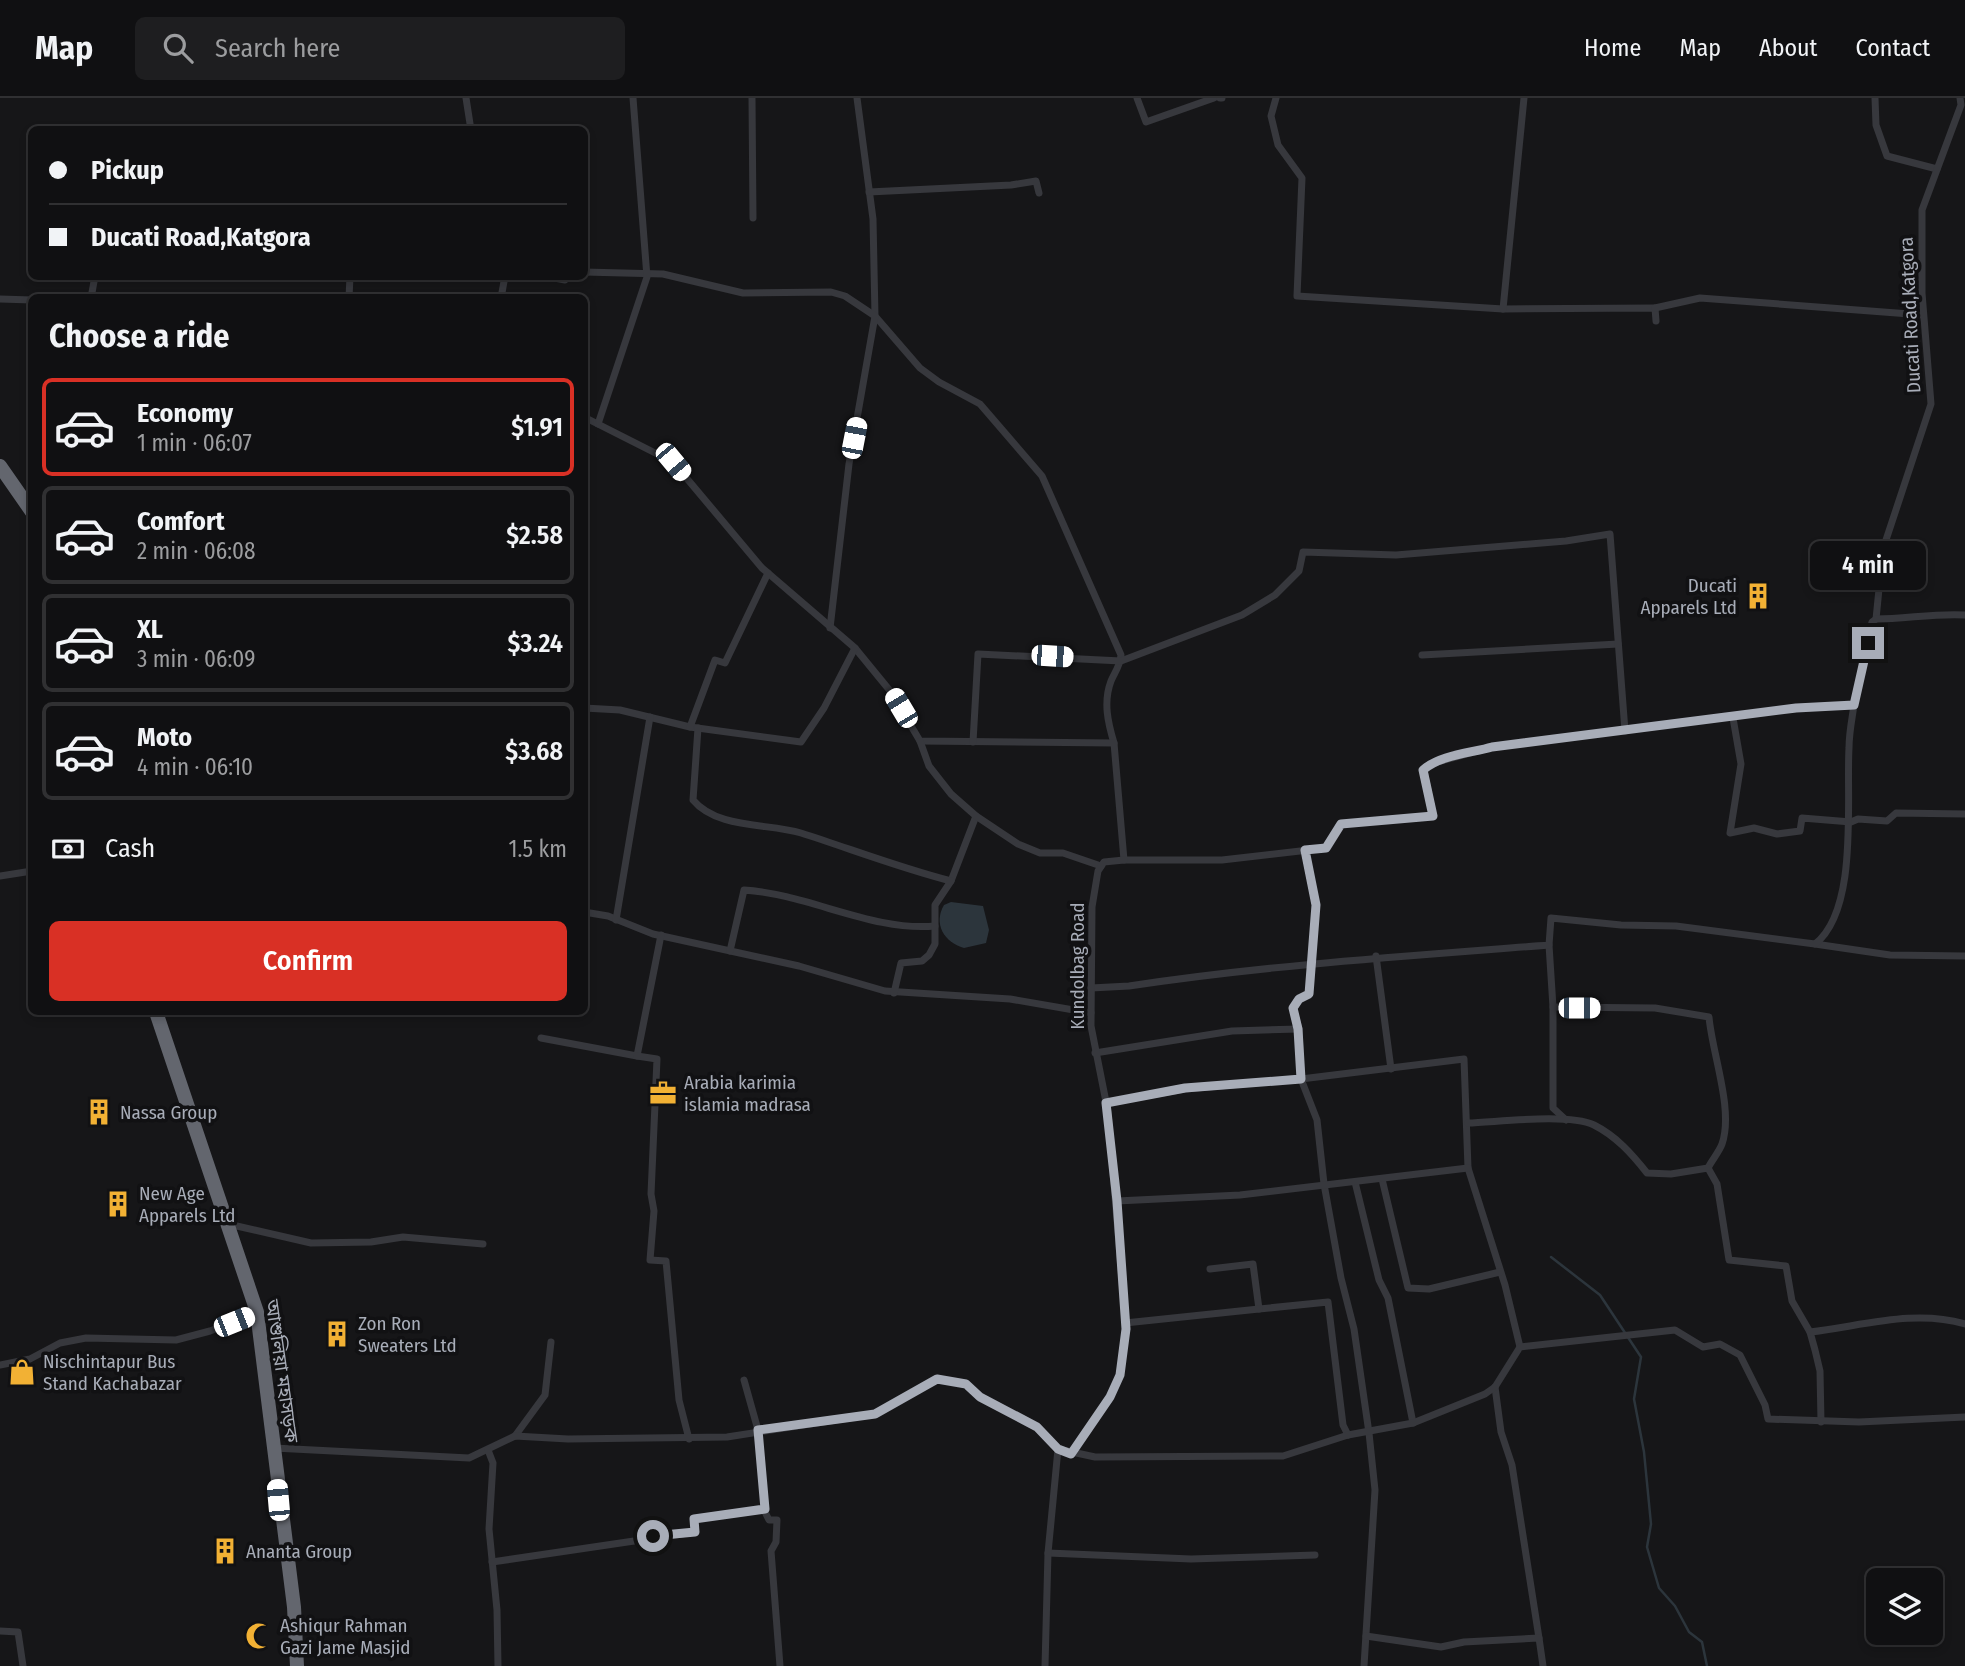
<!DOCTYPE html>
<meta charset="utf-8">
<style>
body{margin:0;font-family:"Fira Sans Condensed","Noto Sans Bengali",sans-serif;background:#1e1e20;color:#f1f3f6;height:100vh;display:flex;flex-direction:column;font-size:26px;white-space:nowrap}
*{box-sizing:border-box;margin:0}
p{font-size:23px;color:#9c9d9f}
.icon{flex:none;width:38px;height:38px;fill:none;stroke:currentColor;stroke-width:2;stroke-linecap:round;stroke-linejoin:round}
.map{position:relative;flex:1;overflow:hidden}
.details{position:absolute;left:28px;top:196px;width:560px;height:721px;display:flex;flex-direction:column;background:#101012;border-radius:10px;box-shadow:0 4px 10px #0003,0 0 0 2px #303032}
.details>*{flex:none}
.banner{position:absolute;left:28px;top:28px;width:560px;height:154px;border-radius:10px;box-shadow:0 4px 10px #0003,0 0 0 2px #303032;display:grid;align-content:center;height:154px;padding:0 21px;background:#101012}
.fabs{position:absolute;left:1866px;top:1470px;display:grid;gap:14px}
.fabs a{display:grid;place-items:center;width:77px;height:77px;border-radius:10px;background:#101012;box-shadow:0 4px 10px #0003,0 0 0 2px #303032;font-size:35px}
.end{position:absolute;width:32px;height:32px;margin:-16px;border:9px solid #a8adb8;background:#111;box-shadow:0 0 0 4px #111}
.from{border-radius:50%}
.bubble{position:absolute;height:49px;border-radius:10px;background:#101012;box-shadow:0 4px 10px #0003,0 0 0 2px #303032;font-size:23px;font-weight:600;line-height:49px;text-align:center}
.car{position:absolute;width:21px;height:42px;margin:-21px -10px;border-radius:9px;box-shadow:0 0 5px 2px #0007;background:linear-gradient(#fff 24%,#345 0 40%,#fff 0 76%,#345 0 86%,#fff 0)}
.banner b{display:flex;align-items:center;gap:24px;height:66px;font-size:26px}
.banner b+b{border-top:2px solid #303032}
.banner i{width:18px;height:18px;background:#f1f3f6}
ul{padding:0;list-style:none}
li{display:flex;align-items:center;gap:21px;height:98px;margin:0 14px 10px;padding:0 7px;border:4px solid #303032;border-radius:10px}
li div{flex:1}
li b{display:block;font-size:26px}
li em{font-style:normal;font-weight:600}
li.active{border-color:#d93025}
li>.icon{width:63px;height:63px;stroke-width:1.5}
h2{padding:0 21px;font-size:32px;line-height:84px}
.pay{display:flex;align-items:center;gap:18px;height:77px;padding:0 21px;font-size:26px}
.pay p{margin-inline-start:auto}
.button{display:flex;gap:14px;margin-top:auto;padding:14px 21px}
.button a{flex:1;height:80px;border-radius:10px;background:#d93025;color:#fff;font-size:28px;font-weight:600;line-height:80px;text-align:center}
header{display:flex;align-items:center;gap:42px;box-sizing:border-box;height:98px;padding:0 35px;background:#101012;border-bottom:2px solid #303032}
header strong{font-size:33px}
nav{display:flex;gap:38px;margin-inline-start:auto;font-size:24px}
.search{width:490px;height:63px;background:#1e1e20;display:flex;align-items:center;gap:18px;box-sizing:border-box;padding:0 24px;border-radius:10px;color:#9c9d9f;font-size:26px}
.map>svg:first-child{display:block}
.water{fill:#2c353c}
.lines{fill:none;stroke-linecap:round;stroke-linejoin:round}
.stream{stroke:#2c353c;stroke-width:2.5}
.street{stroke:#37383d;stroke-width:7}
.highway{stroke:#63666e;stroke-width:14}
.route{stroke:#a8adb8;stroke-width:9}
.labels{text-anchor:middle;dominant-baseline:central;stroke-width:7;stroke-linejoin:round;paint-order:stroke}
.street-label{font-size:19px;fill:#a8adb8;stroke:#111113}
.poi-label{font-size:19px;fill:#a8adb8;stroke:#111113;text-anchor:start}
</style>
<header>
<strong>Map</strong>
<div class="search"><svg class="icon" aria-label="search" viewBox="0 0 24 24"><circle cx="10" cy="10" r="6"/><path d="M15 15l6 6"/></svg>Search here</div>
<nav><a>Home</a><a>Map</a><a>About</a><a>Contact</a></nav>
</header>
<div class="map">
<svg width="1965" height="1568" viewBox="0 0 1965 1568">
<rect width="100%" height="100%" fill="#161618"/>
<path class="water" d="M 951,804 L 983,808 L 989,832 L 986,845 L 964,850 C 944,844 933,826 944,807 Z"/>
<g class="lines">
<polyline class="stream" points="1551,1159 1600,1197 1641,1259 1634,1301 1644,1354 1651,1426 1647,1449 1659,1490 1675,1508 1689,1534 1702,1544 1707,1568"/>
<g class="street">
<polyline points="466,0 471,32"/>
<polyline points="752,0 753,120"/>
<path d="M 857,0 L 873,121 L 875,218 L 920,270 L 939,284 L 980,306 L 1042,378 L 1121,557 C 1120,568 1115,574 1111,583 C 1103,604 1108,625 1114,645"/>
<polyline points="1137,0 1146,24 1214,0"/>
<polyline points="1220,0 1222,0"/>
<polyline points="1276,0 1271,18 1278,47 1302,80 1297,198 1503,211 1655,210 1656,223"/>
<polyline points="1875,0 1876,27 1887,58 1937,71"/>
<polyline points="869,94 1011,87 1036,83 1039,95"/>
<polyline points="584,174 663,176 743,195 831,194 845,198 875,218 849,366 830,530"/>
<polyline points="544,178 565,182 569,178"/>
<polyline points="91,200 95,178"/>
<polyline points="349,200 350,178"/>
<polyline points="501,200 505,178"/>
<polyline points="0,201 32,202"/>
<polyline points="1655,210 1700,200 1923,217"/>
<polyline points="1503,211 1524,0"/>
<polyline points="584,319 673,364 762,470 855,550 891,594 920,643 1114,645 1124,762 1222,762 1326,750 1341,726 1433,718 1424,672 1430,666 1492,649 1796,610 1854,607 1872,524 1876,521 1883,451 1931,306 1922,195 1922,112 1961,7 1960,0"/>
<polyline points="598,326 647,179 633,0"/>
<path d="M 1876,521 C 1906,521 1935,515 1965,517"/>
<polyline points="1422,557 1618,546"/>
<polyline points="584,610 620,612 690,629 801,644 824,610 855,550"/>
<polyline points="1733,620 1741,666 1730,735 1754,730 1777,736 1800,733 1802,720 1851,724 1858,721 1887,723 1896,715 1965,716"/>
<polyline points="690,629 715,562 725,565 768,475"/>
<path d="M 698,630 L 693,702 C 717,731 768,725 801,735 C 851,751 900,770 951,783 L 976,718"/>
<polyline points="920,643 929,668 951,696 976,718 1018,746 1040,755 1063,755 1101,768"/>
<polyline points="973,644 978,556 1121,563 1242,517 1275,497 1299,473 1303,454 1396,457 1566,443 1610,436 1625,633"/>
<polyline points="1305,753 1316,807 1309,896 1299,901 1293,910 1299,931 1301,981 1317,1022 1324,1086 1341,1180 1354,1231 1369,1335 1375,1392 1364,1568"/>
<polyline points="0,778 32,773"/>
<polyline points="584,814 608,818 653,836 799,868 885,893 1010,901 1091,915"/>
<polyline points="616,822 650,619"/>
<polyline points="1815,846 1890,857 1965,858"/>
<polyline points="1549,847 1553,909 1553,1010 1566,1022"/>
<path d="M 730,853 L 744,792 C 808,796 873,834 935,828"/>
<polyline points="1376,858 1391,971"/>
<path d="M 1091,890 L 1129,888 C 1268,867 1408,858 1549,847 L 1551,820 L 1621,827 L 1676,828 L 1815,846 C 1859,812 1846,700 1849,650 C 1849,635 1852,621 1854,607"/>
<polyline points="894,895 901,865 922,863 929,857 935,846 935,807 951,783"/>
<path d="M 1553,909 L 1655,910 L 1709,919 C 1712,955 1734,1012 1722,1046 C 1719,1054 1712,1062 1708,1070"/>
<polyline points="541,940 637,958 661,837"/>
<polyline points="1095,955 1232,933 1299,931"/>
<polyline points="637,958 657,961 651,1096 654,1113 650,1162 666,1163 679,1302 689,1341"/>
<polyline points="1106,1005 1185,991 1301,981 1464,961 1468,1070 1505,1187 1520,1249"/>
<path d="M 1468,1025 C 1499,1024 1568,1015 1594,1027 C 1616,1038 1632,1056 1647,1075 L 1671,1076 L 1708,1070 L 1717,1086 L 1729,1162 L 1786,1168 L 1792,1203 L 1810,1234 L 1815,1252 L 1820,1273 L 1821,1324"/>
<polyline points="1382,1081 1408,1190 1429,1191 1500,1174"/>
<polyline points="1355,1084 1379,1182 1388,1200 1413,1325"/>
<polyline points="1117,1103 1240,1097 1468,1070"/>
<polyline points="228,1126 311,1145 371,1144 403,1139 483,1146"/>
<polyline points="1210,1171 1253,1166 1259,1211 1328,1204 1343,1327 1348,1337"/>
<polyline points="1125,1225 1259,1211"/>
<path d="M 1810,1234 C 1862,1228 1914,1211 1965,1226"/>
<polyline points="0,1267 30,1261 60,1245 86,1240 176,1242 210,1233 257,1215"/>
<polyline points="744,1282 758,1332 765,1414 769,1422 777,1422 776,1444 771,1453 780,1568"/>
<polyline points="1495,1289 1501,1334 1512,1367 1539,1540"/>
<polyline points="515,1338 545,1297 551,1244"/>
<polyline points="274,1350 469,1360 515,1338 568,1341 727,1339 875,1316 937,1281 966,1286 980,1299 1037,1329 1058,1351 1095,1359 1283,1358 1348,1337 1413,1325 1485,1296 1495,1289 1520,1249 1675,1232 1703,1249 1720,1246 1740,1257 1765,1307 1768,1321 1859,1324 1965,1319"/>
<polyline points="488,1352 493,1365 489,1431 497,1512 498,1568"/>
<polyline points="1071,1356 1110,1299 1120,1277 1126,1231 1108,1014 1091,928 1092,809 1098,773 1104,764 1124,762"/>
<polyline points="1048,1455 1191,1461 1315,1457"/>
<polyline points="492,1464 695,1434 694,1421 765,1411"/>
<polyline points="0,1533 18,1534 23,1568"/>
<polyline points="1366,1538 1441,1549 1464,1544 1539,1540 1543,1568"/>
<polyline points="1045,1568 1048,1455 1058,1351"/>
</g>
<g class="highway">
<polyline points="0,368 32,414"/>
<polyline points="156,914 257,1214 294,1509 297,1568"/>
</g>
</g>
<g class="lines">
<path class="route" d="M 653,1438 L 695,1434 L 694,1421 L 765,1411 L 758,1332 L 875,1316 L 937,1281 L 966,1286 L 980,1299 L 1037,1329 L 1058,1351 L 1071,1356 L 1110,1299 L 1120,1277 L 1126,1231 L 1117,1103 L 1106,1005 L 1185,990 L 1301,981 L 1298,931 L 1293,910 L 1299,901 L 1309,896 L 1316,807 L 1305,752 L 1326,750 L 1341,726 L 1433,718 L 1423,672 C 1440,657 1471,655 1492,649 L 1796,610 L 1854,607 L 1868,545"/>
</g>
<defs>
<g id="building-bare" transform="scale(2.1)"><path d="M-4-6H4V6H1V3H-1V6H-4ZM-2.5-4.3h1.7v1.8h-1.7ZM.8-4.3h1.7v1.8H.8ZM-2.5-1h1.7V.8h-1.7ZM.8-1h1.7V.8H.8Z" fill="#f2b134" stroke="#111113" stroke-width="2.5" paint-order="stroke"/></g>
<g id="office-bare" transform="scale(2.1)"><path d="M-6-3h4V-5.5h4V-3h4V5H-6ZM-1-4.5V-3h2v-1.5ZM-6 0V1H6V0Z" fill="#f2b134" stroke="#111113" stroke-width="2.5" paint-order="stroke"/></g>
<g id="shop-bare" transform="scale(2.1)"><path d="M-5-2.5h2.3a2.7 3.5 0 0 1 5.4 0H5L5.5 6h-11ZM-1.5-2.5h3a1.5 2.3 0 0 0-3 0Z" fill="#f2b134" stroke="#111113" stroke-width="2.5" paint-order="stroke"/></g>
<g id="mosque-bare" transform="scale(2.1)"><path d="M3.5-4.9A6 6 0 1 0 3.5 4.9A5 5 0 1 1 3.5-4.9Z" fill="#f2b134" stroke="#111113" stroke-width="2.5" paint-order="stroke"/></g>
</defs>
<g fill-rule="evenodd">
<use href="#building-bare" x="1758" y="498"/>
<use href="#office-bare" x="663" y="995"/>
<use href="#building-bare" x="99" y="1014"/>
<use href="#building-bare" x="118" y="1106"/>
<use href="#building-bare" x="337" y="1236"/>
<use href="#shop-bare" x="22" y="1274"/>
<use href="#building-bare" x="225" y="1453"/>
<use href="#mosque-bare" x="259" y="1538"/>
</g>
<g class="labels">
<g class="street-label">
<text transform="translate(1910 217) rotate(-93)">Ducati Road,Katgora</text>
<text transform="translate(1077 868) rotate(-90)">Kundolbag Road</text>
<text transform="translate(282 1273) rotate(82)">আশুলিয়া মহাসড়ক</text>
</g>
<g class="poi-label">
<text x="1737" y="487" text-anchor="end">Ducati<tspan x="1737" dy="22">Apparels Ltd</tspan></text>
<text x="684" y="984">Arabia karimia<tspan x="684" dy="22">islamia madrasa</tspan></text>
<text x="120" y="1014">Nassa Group</text>
<text x="139" y="1095">New Age<tspan x="139" dy="22">Apparels Ltd</tspan></text>
<text x="358" y="1225">Zon Ron<tspan x="358" dy="22">Sweaters Ltd</tspan></text>
<text x="43" y="1263">Nischintapur Bus<tspan x="43" dy="22">Stand Kachabazar</tspan></text>
<text x="246" y="1453">Ananta Group</text>
<text x="280" y="1527">Ashiqur Rahman<tspan x="280" dy="22">Gazi Jame Masjid</tspan></text>
</g>
</g>
</svg>
<div class="fabs">
<a><svg class="icon" aria-label="layers" viewBox="0 0 24 24"><path d="M12 4l9 5-9 5-9-5zM3 14l9 5 9-5"/></svg></a>
</div>
<i class="end from" style="left:653px;top:1438px"></i>
<i class="end" style="left:1868px;top:545px"></i>
<div class="bubble" style="left:1810px;top:443px;width:116px">4 min</div>
<i class="car" style="left:854px;top:340px;rotate:11deg"></i>
<i class="car" style="left:673px;top:364px;rotate:140deg"></i>
<i class="car" style="left:1052px;top:558px;rotate:94deg"></i>
<i class="car" style="left:901px;top:610px;rotate:329deg"></i>
<i class="car" style="left:1579px;top:910px;rotate:90deg"></i>
<i class="car" style="left:234px;top:1224px;rotate:68deg"></i>
<i class="car" style="left:278px;top:1402px;rotate:355deg"></i>
<div class="banner">
<b><i class="from"></i>Pickup</b>
<b><i></i>Ducati Road,Katgora</b>
</div>
<section class="details">
<h2>Choose a ride</h2>
<ul>
<li class="active"><svg class="icon" aria-label="car" viewBox="0 0 24 24"><path d="M5 17H2v-5l4-1 3-4h7l3 4 3 1v5h-3M9 17h6M6 11h13"/><circle cx="7" cy="17" r="2"/><circle cx="17" cy="17" r="2"/></svg><div><b>Economy</b><p>1 min · 06:07</p></div><em>$1.91</em></li>
<li><svg class="icon" aria-label="car" viewBox="0 0 24 24"><path d="M5 17H2v-5l4-1 3-4h7l3 4 3 1v5h-3M9 17h6M6 11h13"/><circle cx="7" cy="17" r="2"/><circle cx="17" cy="17" r="2"/></svg><div><b>Comfort</b><p>2 min · 06:08</p></div><em>$2.58</em></li>
<li><svg class="icon" aria-label="car" viewBox="0 0 24 24"><path d="M5 17H2v-5l4-1 3-4h7l3 4 3 1v5h-3M9 17h6M6 11h13"/><circle cx="7" cy="17" r="2"/><circle cx="17" cy="17" r="2"/></svg><div><b>XL</b><p>3 min · 06:09</p></div><em>$3.24</em></li>
<li><svg class="icon" aria-label="car" viewBox="0 0 24 24"><path d="M5 17H2v-5l4-1 3-4h7l3 4 3 1v5h-3M9 17h6M6 11h13"/><circle cx="7" cy="17" r="2"/><circle cx="17" cy="17" r="2"/></svg><div><b>Moto</b><p>4 min · 06:10</p></div><em>$3.68</em></li>
</ul>
<div class="pay"><svg class="icon" aria-label="cash" viewBox="0 0 24 24"><path d="M3 7h18v10H3z"/><circle cx="12" cy="12" r="2"/></svg>Cash<p>1.5 km</p></div>
<div class="button"><a>Confirm</a></div>
</section>
</div>
